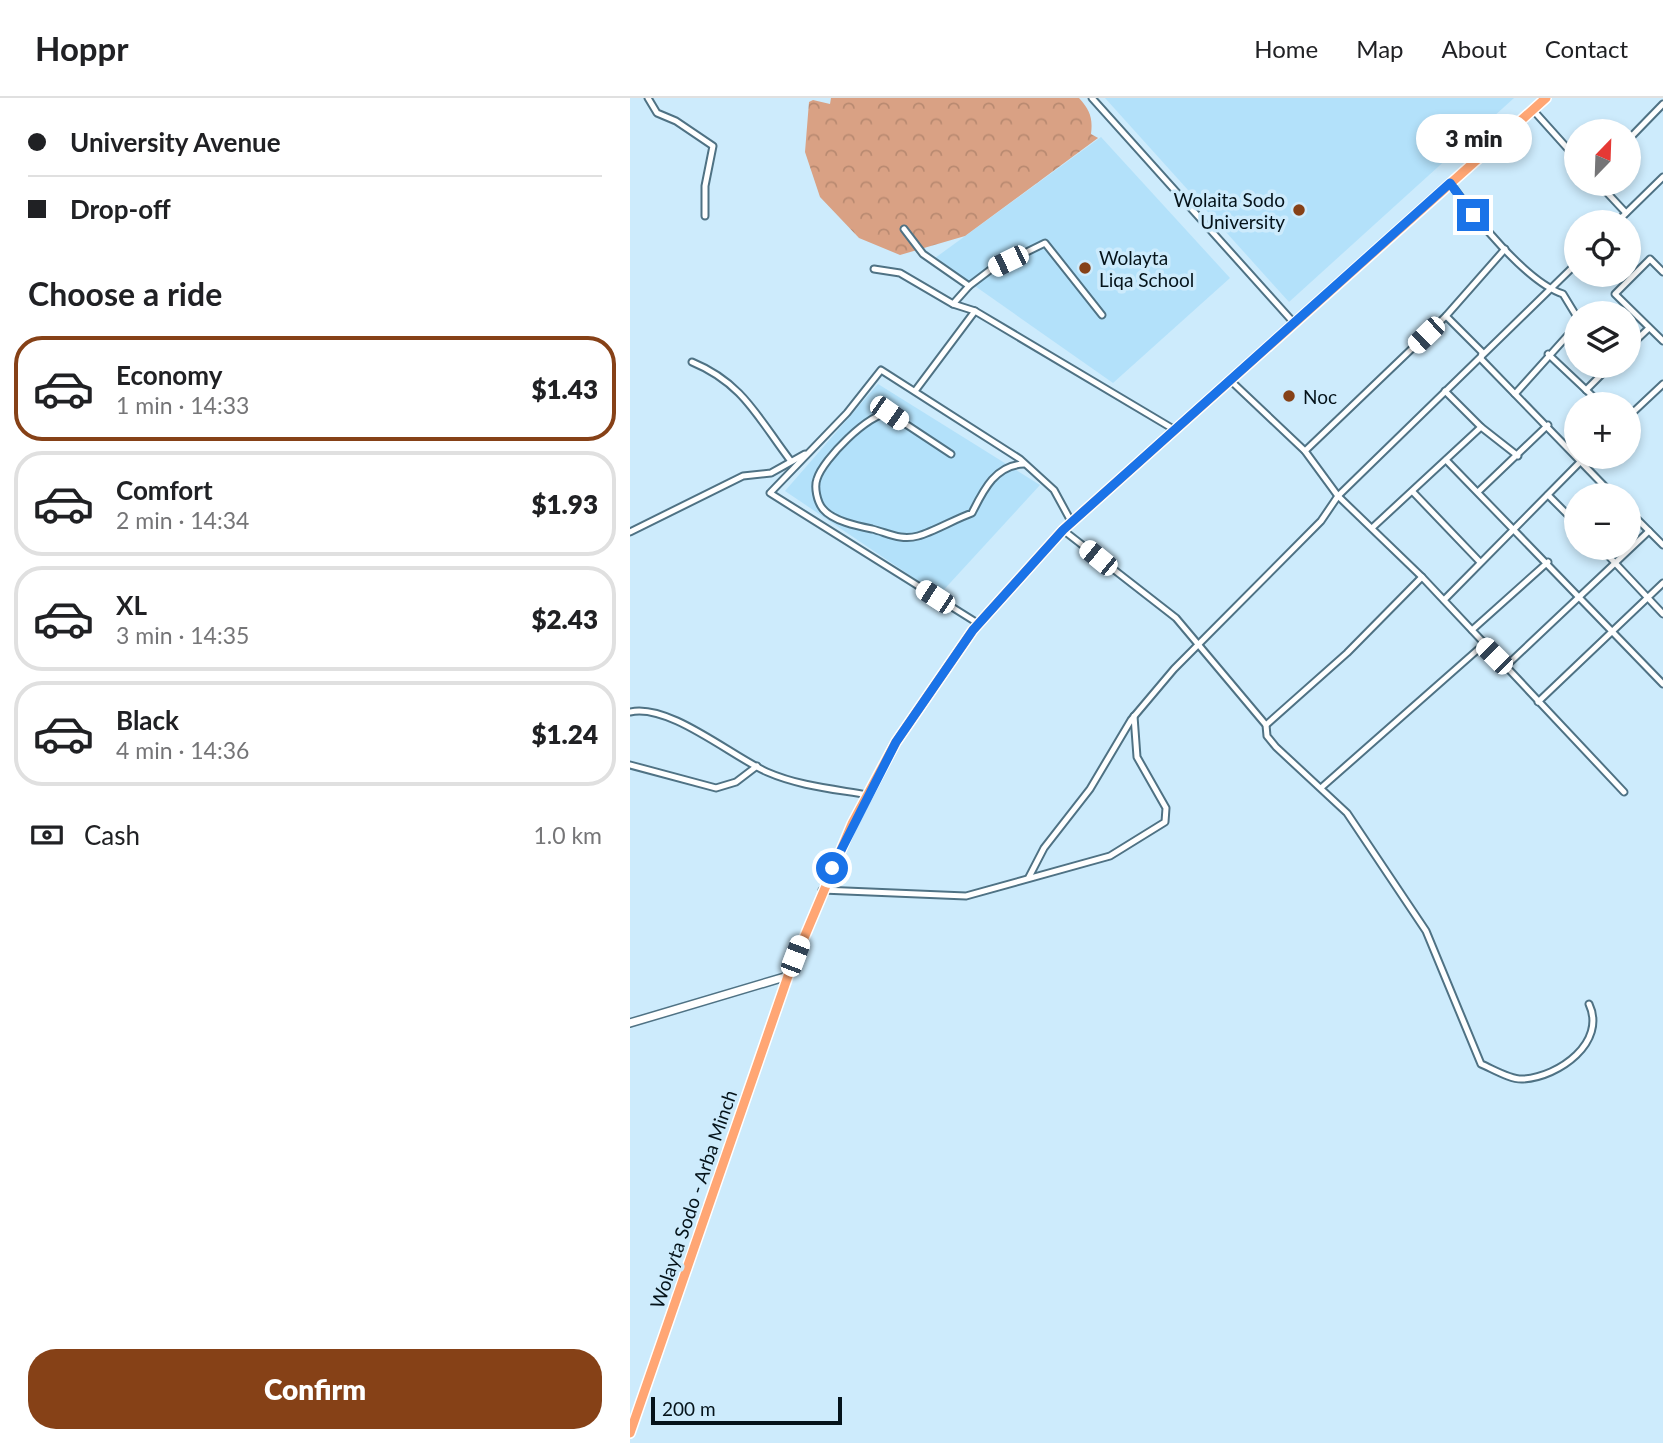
<!DOCTYPE html>
<meta charset="utf-8">
<style>
body{margin:0;font-family:Lato,sans-serif;background:#f2f2f2;color:#202124;height:100vh;display:flex;flex-direction:column;font-size:26px;white-space:nowrap}
*{box-sizing:border-box;margin:0}
p{font-size:23px;color:#757577}
.icon{flex:none;width:38px;height:38px;fill:none;stroke:currentColor;stroke-width:2;stroke-linecap:round;stroke-linejoin:round}
.map{position:relative;flex:1;overflow:hidden}
.panel{display:flex;flex-direction:column;background:#fff;width:630px}
.panel>*{flex:none}
.top-card{display:grid;align-content:center;height:154px;padding:0 28px;background:#fff}
.needle{width:46px;rotate:23deg}
.controls{position:absolute;left:934px;top:21px;display:grid;gap:14px}
.controls a{display:grid;place-items:center;width:77px;height:77px;border-radius:50%;background:#fff;box-shadow:0 4px 10px #0003;font-size:35px}
.scale{position:absolute;left:21px;bottom:18px;width:191px;box-sizing:border-box;padding-left:7px;border:4px solid #05131a;border-top:0;font-size:19px;line-height:24px;white-space:nowrap;color:#05131a;-webkit-text-stroke:5px #cdebfc;paint-order:stroke}
.end{position:absolute;width:32px;height:32px;margin:-16px;border:9px solid #1a73e8;background:#fff;box-shadow:0 0 0 4px #fff}
.from{border-radius:50%}
.bubble{position:absolute;height:49px;border-radius:24px;background:#fff;box-shadow:0 4px 10px #0003;font-size:23px;font-weight:800;line-height:49px;text-align:center}
.car{position:absolute;width:21px;height:42px;margin:-21px -10px;border-radius:9px;box-shadow:0 0 5px 2px #0007;background:linear-gradient(#fff 24%,#345 0 40%,#fff 0 76%,#345 0 86%,#fff 0)}
.top-card b{display:flex;align-items:center;gap:24px;height:66px;font-size:26px}
.top-card b+b{border-top:2px solid #e0e0e0}
.top-card i{width:18px;height:18px;background:#202124}
ul{padding:0;list-style:none}
li{display:flex;align-items:center;gap:21px;height:105px;margin:0 14px 10px;padding:0 14px;border:4px solid #e0e0e0;border-radius:28px}
li div{flex:1}
li b{display:block;font-size:26px}
li em{font-style:normal;font-weight:800}
li.current{border-color:#864117}
li>.icon{width:63px;height:63px;stroke-width:1.5}
h2{padding:0 28px;font-size:32px;line-height:84px}
.pay{display:flex;align-items:center;gap:18px;height:77px;padding:0 28px;font-size:26px}
.pay p{margin-inline-start:auto}
.action{display:flex;gap:14px;margin-top:auto;padding:14px 28px}
.action a{flex:1;height:80px;border-radius:28px;background:#864117;color:#fff;font-size:28px;font-weight:800;line-height:80px;text-align:center}
header{display:flex;align-items:center;gap:42px;box-sizing:border-box;height:98px;padding:0 35px;background:#fff;border-bottom:2px solid #e0e0e0}
header strong{font-size:33px}
nav{display:flex;gap:38px;margin-inline-start:auto;font-size:24px}
main{display:flex;flex:1;min-height:0}
.map>svg:first-child{display:block}
.built{fill:#b3e1fa}
.forest{fill:url(#forest-crowns)}
.lines{fill:none;stroke-linecap:round;stroke-linejoin:round}
.minor-casing{stroke:#4f7284;stroke-width:9}
.tertiary-casing{stroke:#4f7284;stroke-width:10}
.trunk-casing{stroke:#fff;stroke-width:12}
.minor{stroke:#fff;stroke-width:5}
.tertiary{stroke:#fff;stroke-width:7}
.trunk{stroke:#ffa674;stroke-width:9}
.route{stroke:#1a73e8;stroke-width:9}
.poi-dot{fill:#864117;stroke:#cdebfc;stroke-width:2.5}
.labels{text-anchor:middle;dominant-baseline:central;stroke-width:7;stroke-linejoin:round;paint-order:stroke}
.poi-label{font-size:19px;fill:#05131a;stroke:#cdebfc;text-anchor:start}
.street-label{font-size:19px;fill:#05131a;stroke:#cdebfc}
</style>
<header>
<strong>Hoppr</strong>
<nav><a>Home</a><a>Map</a><a>About</a><a>Contact</a></nav>
</header>
<main>
<section class="panel">
<div class="top-card">
<b><i class="from"></i>University Avenue</b>
<b><i></i>Drop-off</b>
</div>
<h2>Choose a ride</h2>
<ul>
<li class="current"><svg class="icon" aria-label="car" viewBox="0 0 24 24"><path d="M5 17H2v-5l4-1 3-4h7l3 4 3 1v5h-3M9 17h6M6 11h13"/><circle cx="7" cy="17" r="2"/><circle cx="17" cy="17" r="2"/></svg><div><b>Economy</b><p>1 min · 14:33</p></div><em>$1.43</em></li>
<li><svg class="icon" aria-label="car" viewBox="0 0 24 24"><path d="M5 17H2v-5l4-1 3-4h7l3 4 3 1v5h-3M9 17h6M6 11h13"/><circle cx="7" cy="17" r="2"/><circle cx="17" cy="17" r="2"/></svg><div><b>Comfort</b><p>2 min · 14:34</p></div><em>$1.93</em></li>
<li><svg class="icon" aria-label="car" viewBox="0 0 24 24"><path d="M5 17H2v-5l4-1 3-4h7l3 4 3 1v5h-3M9 17h6M6 11h13"/><circle cx="7" cy="17" r="2"/><circle cx="17" cy="17" r="2"/></svg><div><b>XL</b><p>3 min · 14:35</p></div><em>$2.43</em></li>
<li><svg class="icon" aria-label="car" viewBox="0 0 24 24"><path d="M5 17H2v-5l4-1 3-4h7l3 4 3 1v5h-3M9 17h6M6 11h13"/><circle cx="7" cy="17" r="2"/><circle cx="17" cy="17" r="2"/></svg><div><b>Black</b><p>4 min · 14:36</p></div><em>$1.24</em></li>
</ul>
<div class="pay"><svg class="icon" aria-label="cash" viewBox="0 0 24 24"><path d="M3 7h18v10H3z"/><circle cx="12" cy="12" r="2"/></svg>Cash<p>1.0 km</p></div>
<div class="action"><a>Confirm</a></div>
</section>
<div class="map">
<svg width="1033" height="1345" viewBox="0 0 1033 1345">
<defs>
<pattern id="forest-crowns" width="20" height="18" patternUnits="userSpaceOnUse" patternTransform="scale(1.75)"><rect width="20" height="18" fill="#d9a184"/><path d="M2 6a3 3 0 1 1 6 0M12 15a3 3 0 1 1 6 0" fill="none" stroke="#b98a71"/></pattern>
</defs>
<rect width="100%" height="100%" fill="#cdebfc"/>
<g class="built">
<polygon points="475,0 884,0 659,204"/>
<polygon points="471,39 600,180 483,285 305,160"/>
<polygon points="248,286 410,387 309,497 155,393"/>
</g>
<path class="forest" d="M 201,0 L 449,0 C 460,12 463,20 461,36 L 468,40 L 335,138 L 270,157 L 229,140 L 190,99 L 175,54 L 179,4 L 183,2 L 200,6 Z"/>
<g class="lines">
<g class="minor-casing">
<g id="minor">
<polyline points="18,0 27,15 46,23 83,48 75,88 75,118"/>
<polyline points="462,0 664,225"/>
<polyline points="903,12 947,61"/>
<polyline points="999,41 1033,6"/>
<path d="M 820,85 C 844,118 896,184 933,196 L 947,219"/>
<polyline points="969,86 996,115"/>
<polyline points="987,124 1033,79"/>
<polyline points="274,131 293,156 339,188 323,206 345,213"/>
<polyline points="244,171 270,175 323,206"/>
<polyline points="1033,174 1020,161 985,196 1033,243"/>
<polyline points="339,188 360,172 415,145 472,217"/>
<polyline points="816,218 852,254 851,261 983,397"/>
<polyline points="999,249 1019,230"/>
<polyline points="918,256 971,306"/>
<path d="M 62,264 C 113,285 128,320 160,362"/>
<polyline points="600,282 675,353 708,398 792,479 994,694"/>
<polyline points="956,292 980,268"/>
<polyline points="285,293 345,213 545,332"/>
<polyline points="885,296 947,227"/>
<polyline points="999,318 1033,286"/>
<polyline points="851,329 888,358"/>
<polyline points="675,353 816,218 875,151"/>
<path d="M 321,356 L 259,315 C 239,315 193,361 187,381 C 184,389 187,404 193,411 C 203,423 227,428 242,431 C 258,435 271,443 288,438 C 303,434 325,421 342,415 C 353,393 365,367 394,366"/>
<polyline points="816,362 1033,586"/>
<polyline points="849,393 918,327"/>
<polyline points="783,394 849,463"/>
<polyline points="918,397 947,426"/>
<polyline points="999,413 1033,447"/>
<polyline points="742,430 851,329 815,293"/>
<path d="M 433,432 L 546,520 L 636,627 L 637,638 L 646,649 L 717,715 L 796,833 L 851,966 C 863,971 881,982 893,981 C 929,979 977,944 959,906"/>
<polyline points="0,434 113,378 141,375 175,356"/>
<polyline points="971,450 1033,516"/>
<polyline points="814,502 955,359"/>
<polyline points="349,526 140,395 217,315 251,272 390,361 424,392 442,425"/>
<polyline points="842,532 918,464"/>
<polyline points="875,569 1019,433"/>
<polyline points="908,604 1033,485"/>
<path d="M 0,614 C 39,605 101,658 137,674 C 169,688 204,691 238,697"/>
<polyline points="636,627 717,555 792,479"/>
<polyline points="0,667 86,690 106,684 127,668"/>
<polyline points="692,689 853,547"/>
<polyline points="399,779 414,750 460,691 501,622 544,571 691,423 708,398 947,165"/>
<polyline points="192,792 336,798 480,758 535,724 536,710 507,659 504,618"/>
</g>
</g>
<g class="tertiary-casing">
<polyline id="tertiary" points="0,925 158,878"/>
</g>
<g class="trunk-casing">
<polyline id="trunk" points="0,1335 158,878 222,726 266,644 343,532 433,432 916,0"/>
</g>
<use href="#minor" class="minor"/>
<use href="#tertiary" class="tertiary"/>
<use href="#trunk" class="trunk"/>
</g>
<g class="lines">
<polyline class="route" points="202,770 266,644 343,532 433,432 820,85 843,117"/>
</g>
<g class="poi-dot">
<circle cx="669" cy="112" r="7"/>
<circle cx="455" cy="170" r="7"/>
<circle cx="659" cy="298" r="7"/>
</g>
<g class="labels">
<g class="poi-label">
<text x="655" y="101" text-anchor="end">Wolaita Sodo<tspan x="655" dy="22">University</tspan></text>
<text x="469" y="159">Wolayta<tspan x="469" dy="22">Liqa School</tspan></text>
<text x="673" y="298">Noc</text>
</g>
<g class="street-label">
<text transform="translate(63 1101) rotate(-71)">Wolayta Sodo - Arba Minch</text>
</g>
</g>
</svg>
<div class="controls">
<a><svg class="needle" viewBox="-14 -14 28 28"><path d="M0-13l5 13h-10z" fill="#e53935"/><path d="M0 13l5-13h-10z" fill="#757577"/></svg></a>
<a><svg class="icon" aria-label="locate" viewBox="0 0 24 24"><circle cx="12" cy="12" r="6"/><path d="M12 2v4M12 18v4M2 12h4M18 12h4"/></svg></a>
<a><svg class="icon" aria-label="layers" viewBox="0 0 24 24"><path d="M12 4l9 5-9 5-9-5zM3 14l9 5 9-5"/></svg></a>
<a>+</a>
<a>−</a>
</div>
<div class="scale">200 m</div>
<i class="end from" style="left:202px;top:770px"></i>
<i class="end" style="left:843px;top:117px"></i>
<div class="bubble" style="left:786px;top:16px;width:116px">3 min</div>
<i class="car" style="left:378px;top:163px;rotate:244deg"></i>
<i class="car" style="left:796px;top:237px;rotate:226deg"></i>
<i class="car" style="left:259px;top:315px;rotate:125deg"></i>
<i class="car" style="left:468px;top:460px;rotate:309deg"></i>
<i class="car" style="left:305px;top:499px;rotate:303deg"></i>
<i class="car" style="left:864px;top:558px;rotate:315deg"></i>
<i class="car" style="left:165px;top:858px;rotate:21deg"></i>
</div>
</main>
